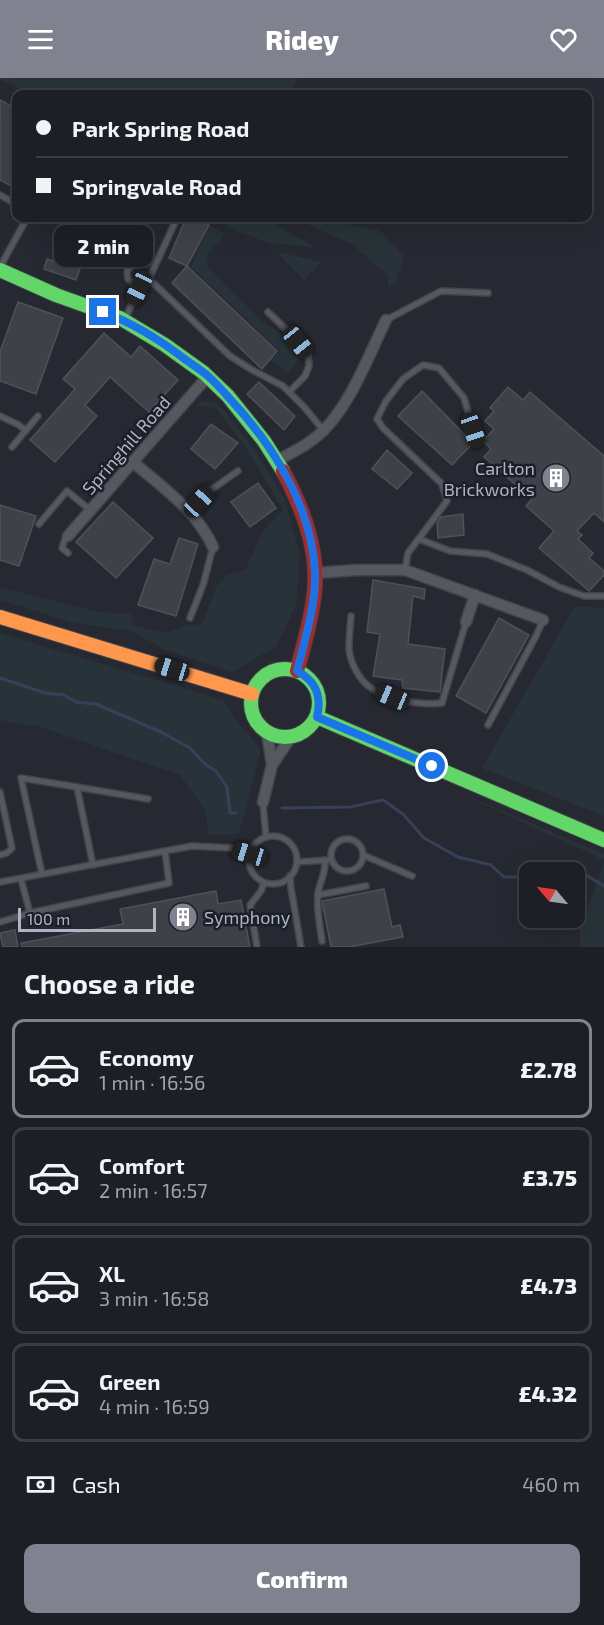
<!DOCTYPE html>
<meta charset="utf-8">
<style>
body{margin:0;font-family:"Exo 2",sans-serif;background:#25272d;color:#f1f3f6;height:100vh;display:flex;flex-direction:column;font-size:22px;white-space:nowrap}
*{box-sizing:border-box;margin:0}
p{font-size:20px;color:#a0a2a7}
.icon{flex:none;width:33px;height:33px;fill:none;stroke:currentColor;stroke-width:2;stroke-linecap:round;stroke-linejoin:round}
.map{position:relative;height:869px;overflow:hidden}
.side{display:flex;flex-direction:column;background:#1c1f25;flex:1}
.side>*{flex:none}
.guide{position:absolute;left:12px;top:12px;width:580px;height:132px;border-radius:12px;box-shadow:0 6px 24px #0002,0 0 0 2px #3a3d42;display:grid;align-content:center;height:132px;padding:0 24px;background:#1c1f25}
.needle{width:39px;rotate:299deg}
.fabs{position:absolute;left:519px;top:784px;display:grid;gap:12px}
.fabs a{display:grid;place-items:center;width:66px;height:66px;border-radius:12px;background:#1c1f25;box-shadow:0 6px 24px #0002,0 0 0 2px #3a3d42;font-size:30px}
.scale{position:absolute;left:18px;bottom:15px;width:138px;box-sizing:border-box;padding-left:6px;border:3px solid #b0b4c2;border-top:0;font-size:16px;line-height:21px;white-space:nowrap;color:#b0b4c2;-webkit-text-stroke:4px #1b1f2a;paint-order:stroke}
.end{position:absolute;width:27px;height:27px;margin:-14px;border:8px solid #1a73e8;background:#fff;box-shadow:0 0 0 3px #fff}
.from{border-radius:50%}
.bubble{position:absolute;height:42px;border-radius:12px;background:#1c1f25;box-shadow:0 6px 24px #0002,0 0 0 2px #3a3d42;font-size:20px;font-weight:800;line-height:42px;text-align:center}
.car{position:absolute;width:18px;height:36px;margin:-18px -9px;border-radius:8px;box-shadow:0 0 4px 2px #0007;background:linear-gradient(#222 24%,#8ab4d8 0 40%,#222 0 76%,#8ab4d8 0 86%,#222 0)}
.guide b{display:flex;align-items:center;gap:21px;height:57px;font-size:22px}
.guide b+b{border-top:2px solid #3a3d42}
.guide i{width:15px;height:15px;background:#f1f3f6}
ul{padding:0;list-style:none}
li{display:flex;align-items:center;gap:18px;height:99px;margin:0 12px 9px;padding:0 12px;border:3px solid #3a3d42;border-radius:12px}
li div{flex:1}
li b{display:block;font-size:22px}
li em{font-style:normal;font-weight:800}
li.active{border-color:#80838f}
li>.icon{width:54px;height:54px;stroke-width:1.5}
h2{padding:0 24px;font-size:27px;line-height:72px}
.pay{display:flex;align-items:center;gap:15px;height:66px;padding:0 24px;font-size:22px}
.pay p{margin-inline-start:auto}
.cta{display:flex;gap:12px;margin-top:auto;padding:12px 24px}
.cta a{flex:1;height:69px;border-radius:12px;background:#80838f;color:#fff;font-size:24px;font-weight:800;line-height:69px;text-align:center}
header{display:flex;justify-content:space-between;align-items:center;height:78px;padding:0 24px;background:#80838f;color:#fff;font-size:27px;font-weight:800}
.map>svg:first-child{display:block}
.green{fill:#273338}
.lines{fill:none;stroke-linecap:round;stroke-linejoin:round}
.stream{stroke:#374059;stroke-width:3}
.building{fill:#3f4148;stroke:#4e5159;stroke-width:1.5}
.lane-casing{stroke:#42444a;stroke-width:8}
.street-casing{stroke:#42444a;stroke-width:13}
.fast-casing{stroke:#42444a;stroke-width:16}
.slow-casing{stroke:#42444a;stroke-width:16}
.jam-casing{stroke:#42444a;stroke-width:16}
.lane{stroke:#565860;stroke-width:5}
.street{stroke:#565860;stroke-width:10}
.fast{stroke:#63d668;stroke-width:14}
.slow{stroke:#ff974d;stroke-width:14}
.jam{stroke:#b3261e;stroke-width:14}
.route{stroke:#1a73e8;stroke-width:8}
.labels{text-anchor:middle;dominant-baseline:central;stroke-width:5;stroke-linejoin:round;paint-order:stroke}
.street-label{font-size:18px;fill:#b0b4c2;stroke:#1b1f2a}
.poi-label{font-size:18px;fill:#b0b4c2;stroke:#1b1f2a;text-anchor:end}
</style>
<header><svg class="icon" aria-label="menu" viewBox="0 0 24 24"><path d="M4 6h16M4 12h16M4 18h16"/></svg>Ridey<svg class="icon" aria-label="heart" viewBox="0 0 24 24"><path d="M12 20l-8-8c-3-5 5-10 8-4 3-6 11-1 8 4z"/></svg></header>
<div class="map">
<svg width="604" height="869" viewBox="0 0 604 869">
<rect width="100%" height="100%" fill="#262931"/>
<g class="green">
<polygon points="0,0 298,0 291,16 32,16 0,2"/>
<polygon points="214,140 264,140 317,170 270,165 235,153"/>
<polygon points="294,140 315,140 381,153 404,179 396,205 388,210 388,197 351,166"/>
<polygon points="209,147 225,156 208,176 207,188 264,245 284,258 301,279 288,295 271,282 280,273 191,189"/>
<polygon points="277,174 321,184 304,202"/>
<polygon points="202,323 216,324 225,333 255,372 285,421 300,478 296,527 277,568 233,594 166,572 130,553 74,545 0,522 0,509 100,534 131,536 134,547 165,555 185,548 202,546 216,509 227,497 245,492 264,451 283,432 245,368 216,330 196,328"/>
<polygon points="575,528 604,530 604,738 482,690"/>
<polygon points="0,555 223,622 240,647 261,671 239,756 208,757 206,733 180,697 40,649 0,642"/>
<polygon points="442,707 604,776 604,782"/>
<polygon points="604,785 604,869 580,869 580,850"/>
</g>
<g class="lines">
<g class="stream">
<polyline points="0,600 45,615 64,617 76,624 96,626 161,654 190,670 205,686 216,693 227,709 230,735 236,735"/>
<polyline points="282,730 350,729 383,722 403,736 424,760 458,779 491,787 504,799 523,799 537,789 549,786 576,791 604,808"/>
</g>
</g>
<g class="building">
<polygon points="0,22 16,31 16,102 13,109 0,102"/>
<polygon points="51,140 96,140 119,153 108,172"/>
<polygon points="186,140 193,140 209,147 187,188 169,180"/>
<polygon points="47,181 80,191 76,202 44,191"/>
<polygon points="187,188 277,273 262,291 172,205"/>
<polygon points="18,224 63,240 36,316 0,303 0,274"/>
<polygon points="104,255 131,279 140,268 178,302 149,334 110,299 85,327 97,338 55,384 30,362 75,311 63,301"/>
<polygon points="259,304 295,338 284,352 247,316"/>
<polygon points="508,309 523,322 530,314 604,378 604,444 594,435 577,453 582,457 578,461 593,475 589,480 604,493 604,497 589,513 539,470 554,453 526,428 532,421 484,379 491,371 483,363 494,351 485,343 494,333 490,330"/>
<polygon points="422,313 472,364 472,366 452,387 398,338"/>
<polygon points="211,346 238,365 215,391 191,371"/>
<polygon points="387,372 412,395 397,411 372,391"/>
<polygon points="258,405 276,430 250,449 231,424"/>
<polygon points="113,424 153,460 116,500 76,464"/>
<polygon points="0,427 36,438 19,488 0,482"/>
<polygon points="463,436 464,457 438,460 437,445 441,439"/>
<polygon points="179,460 198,466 176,538 138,527 154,481 170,486"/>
<polygon points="373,502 425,511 424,521 413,518 408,566 445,571 440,614 403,610 402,602 373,598 380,556 367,554"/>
<polygon points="499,540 529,557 486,635 456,618"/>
<polygon points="384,811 392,849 400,847 403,859 349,869 331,869 322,823"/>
<polygon points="216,813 218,826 241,822 250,869 22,869 21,865 123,846 120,831"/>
<polygon points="15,852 18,869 3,869 0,855"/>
</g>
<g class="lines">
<g class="lane-casing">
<g id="lane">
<polyline points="0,117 16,126"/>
<polyline points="124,140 150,155 127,194 128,201 139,210"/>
<polyline points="115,168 136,180"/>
<polyline points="0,189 27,140"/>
<polyline points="149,201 230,278 254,293 283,308 305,330 323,352"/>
<polyline points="268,234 293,258 308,276 309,288 305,298 289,314"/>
<polyline points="125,241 139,210 149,201 177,140"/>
<polyline points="386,242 441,213 488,215"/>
<polyline points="0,338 19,347 26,353"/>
<polyline points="12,369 38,338"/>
<polyline points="208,414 238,393"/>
<polyline points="39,446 67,413 90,432"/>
<polyline points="419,461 450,473 487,476 527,492 559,509 584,518 604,518"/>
<polyline points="68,475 62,470 65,461 68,458"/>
<polyline points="405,492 408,475 447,423 442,406 383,350 377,341 386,323 403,301 423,287 439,290 464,320 477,365"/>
<path d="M 351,538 C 350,549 349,560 349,571 C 350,583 357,597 365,605 C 381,621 421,628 442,625 L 466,544"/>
<polyline points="190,540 203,507 213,469"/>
<polyline points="488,647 536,558 543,542"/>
<polyline points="77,709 148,721"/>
<polyline points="0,714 12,770 7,775 0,777"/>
<polyline points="263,725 266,759"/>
<circle cx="273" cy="782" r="24"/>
<circle cx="347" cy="777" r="16"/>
<polyline points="363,777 412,798"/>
<polyline points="297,784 328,782"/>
<polyline points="42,796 21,700 77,709 93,787"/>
<polyline points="290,798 291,810 301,869"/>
<polyline points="21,801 30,835"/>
<polyline points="0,804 192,768 232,770 249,776"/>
<polyline points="318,817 366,808"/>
<polyline points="0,844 30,835 169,805 165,773"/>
<path d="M 322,863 C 320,847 316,830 318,815 C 320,803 326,795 325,782"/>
<polyline points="257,869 250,827 261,813 264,805"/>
</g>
</g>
<g class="street-casing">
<g id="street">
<path d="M 276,383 C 293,374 310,366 324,352 C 352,323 368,279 386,242"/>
<path d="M 133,384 C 162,409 197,433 213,469"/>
<polyline points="189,434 208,414"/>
<polyline points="68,458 208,298"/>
<polyline points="315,495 357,492 405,492 543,542"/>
<polyline points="466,544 475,517"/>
<polyline points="272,687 291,659"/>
<polyline points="263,724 272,687 267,655"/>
</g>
</g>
<g class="fast-casing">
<g id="fast">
<polyline points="0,192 56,217 120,240 165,267 204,295 228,318 264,363 283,393"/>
<circle cx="285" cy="625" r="34"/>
<polyline points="317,639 604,762"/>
</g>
</g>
<g class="slow-casing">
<polyline id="slow" points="0,539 252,616"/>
</g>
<g class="jam-casing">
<path id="jam" d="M 283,393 C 302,429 317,467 315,507 C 313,537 304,565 297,593"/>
</g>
<use href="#lane" class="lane"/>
<use href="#street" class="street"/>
<use href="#fast" class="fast"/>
<use href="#slow" class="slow"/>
<use href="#jam" class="jam"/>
</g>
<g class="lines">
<path class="route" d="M 103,234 C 133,245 160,262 186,282 C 193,287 201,292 208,298 C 216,305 223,313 230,321 C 273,367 312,429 315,494 C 316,527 305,561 297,593 C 316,603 322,618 317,639 L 432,688"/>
</g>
<defs>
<g id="building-disc" transform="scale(1.5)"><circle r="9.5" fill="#80838f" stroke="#1b1f2a"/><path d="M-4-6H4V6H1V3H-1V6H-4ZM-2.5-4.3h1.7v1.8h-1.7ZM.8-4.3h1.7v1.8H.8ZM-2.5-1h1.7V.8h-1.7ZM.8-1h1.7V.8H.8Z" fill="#fff"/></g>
</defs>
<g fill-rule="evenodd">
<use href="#building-disc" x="556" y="400"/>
<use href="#building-disc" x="183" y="839"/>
</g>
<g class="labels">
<g class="street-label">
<text transform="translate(126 367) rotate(-49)">Springhill Road</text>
</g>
<g class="poi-label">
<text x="535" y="390">Carlton<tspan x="535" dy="21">Brickworks</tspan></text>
<text x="204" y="839" text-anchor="start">Symphony</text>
</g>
</g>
</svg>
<div class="fabs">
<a><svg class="needle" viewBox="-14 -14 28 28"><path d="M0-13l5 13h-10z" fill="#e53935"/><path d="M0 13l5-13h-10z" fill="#a0a2a7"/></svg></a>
</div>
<div class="scale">100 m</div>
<i class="end from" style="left:432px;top:688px"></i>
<i class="end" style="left:103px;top:234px"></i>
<div class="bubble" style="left:54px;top:147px;width:99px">2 min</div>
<i class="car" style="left:139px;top:210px;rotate:205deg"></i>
<i class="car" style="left:298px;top:264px;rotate:141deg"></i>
<i class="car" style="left:473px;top:352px;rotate:161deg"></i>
<i class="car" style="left:199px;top:424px;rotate:43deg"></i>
<i class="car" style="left:172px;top:591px;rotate:287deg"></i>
<i class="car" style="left:392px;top:619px;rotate:293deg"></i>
<i class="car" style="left:249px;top:776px;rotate:287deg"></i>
<div class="guide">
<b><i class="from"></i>Park Spring Road</b>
<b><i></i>Springvale Road</b>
</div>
</div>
<section class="side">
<h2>Choose a ride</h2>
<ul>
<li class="active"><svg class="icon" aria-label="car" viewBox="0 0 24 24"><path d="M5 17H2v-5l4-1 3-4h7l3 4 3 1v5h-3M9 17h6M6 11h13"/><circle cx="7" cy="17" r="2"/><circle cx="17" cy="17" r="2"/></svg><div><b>Economy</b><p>1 min · 16:56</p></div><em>£2.78</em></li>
<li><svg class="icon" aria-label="car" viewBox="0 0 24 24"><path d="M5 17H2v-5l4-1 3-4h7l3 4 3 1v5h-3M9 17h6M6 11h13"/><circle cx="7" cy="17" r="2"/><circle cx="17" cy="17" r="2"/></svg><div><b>Comfort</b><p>2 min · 16:57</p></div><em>£3.75</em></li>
<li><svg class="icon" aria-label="car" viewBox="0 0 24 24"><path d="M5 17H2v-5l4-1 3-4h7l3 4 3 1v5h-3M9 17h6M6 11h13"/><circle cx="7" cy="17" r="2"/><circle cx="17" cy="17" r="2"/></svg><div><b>XL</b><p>3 min · 16:58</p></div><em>£4.73</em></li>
<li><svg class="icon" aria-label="car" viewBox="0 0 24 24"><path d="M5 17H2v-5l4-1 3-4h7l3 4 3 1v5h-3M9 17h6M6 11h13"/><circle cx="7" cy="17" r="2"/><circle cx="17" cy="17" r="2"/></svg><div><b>Green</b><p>4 min · 16:59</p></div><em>£4.32</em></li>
</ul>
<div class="pay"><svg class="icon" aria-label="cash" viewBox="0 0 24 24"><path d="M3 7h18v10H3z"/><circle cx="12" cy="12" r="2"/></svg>Cash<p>460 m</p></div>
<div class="cta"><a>Confirm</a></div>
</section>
